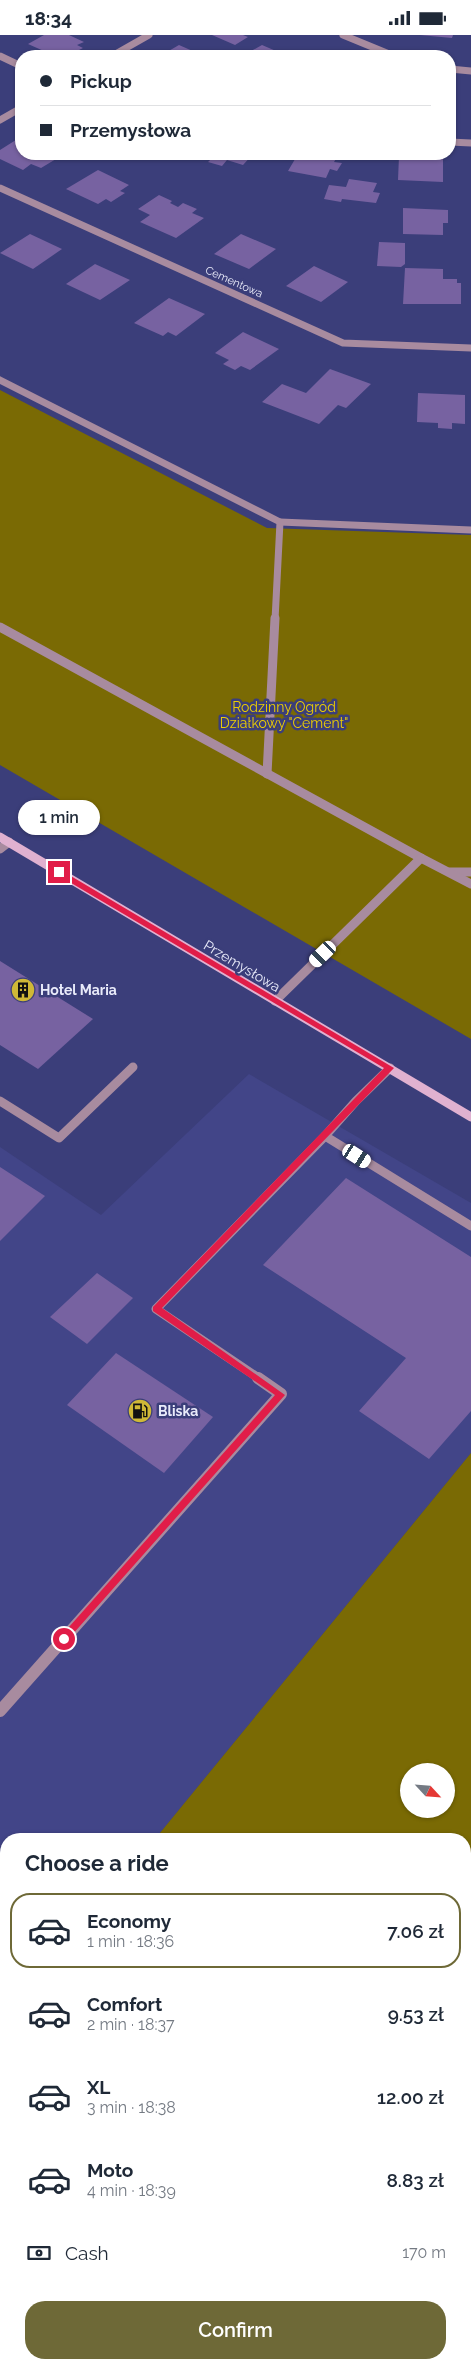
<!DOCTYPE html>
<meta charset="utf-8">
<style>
body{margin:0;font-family:Raleway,sans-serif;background:#f6f6f7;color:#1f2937;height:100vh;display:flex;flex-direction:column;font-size:19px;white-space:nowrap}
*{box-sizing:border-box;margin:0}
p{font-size:16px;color:#747a83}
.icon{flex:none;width:28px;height:28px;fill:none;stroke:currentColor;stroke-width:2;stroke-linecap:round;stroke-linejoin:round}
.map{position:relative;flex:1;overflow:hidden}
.side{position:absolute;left:0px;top:1798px;width:471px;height:536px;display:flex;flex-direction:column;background:#fff;border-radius:20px 20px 0 0;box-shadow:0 1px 4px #0004}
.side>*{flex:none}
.guide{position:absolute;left:15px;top:15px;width:441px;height:110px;border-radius:20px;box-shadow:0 1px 4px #0004;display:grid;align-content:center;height:110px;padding:0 25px;background:#fff}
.needle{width:32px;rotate:116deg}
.buttons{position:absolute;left:400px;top:1728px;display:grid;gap:10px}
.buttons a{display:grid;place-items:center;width:55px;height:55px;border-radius:50%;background:#fff;box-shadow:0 1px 4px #0004;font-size:25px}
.end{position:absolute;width:22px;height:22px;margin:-11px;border:6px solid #e11d48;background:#fff;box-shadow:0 0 0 2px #fff}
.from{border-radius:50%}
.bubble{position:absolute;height:35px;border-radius:18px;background:#fff;box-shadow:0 1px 4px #0004;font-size:16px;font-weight:600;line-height:35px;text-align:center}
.car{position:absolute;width:15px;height:30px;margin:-15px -8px;border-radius:6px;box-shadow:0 0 4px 1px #0007;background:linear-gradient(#fff 24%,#345 0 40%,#fff 0 76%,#345 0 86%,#fff 0)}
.guide b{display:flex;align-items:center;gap:18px;height:48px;font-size:19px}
.guide b+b{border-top:1px solid #e0e1e3}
.guide i{width:12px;height:12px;background:#1f2937}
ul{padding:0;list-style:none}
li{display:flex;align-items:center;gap:15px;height:75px;margin:0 10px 8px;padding:0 15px;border:2px solid transparent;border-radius:20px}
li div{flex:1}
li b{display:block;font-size:19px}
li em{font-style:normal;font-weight:600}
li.selected{border-color:#6e6937}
li>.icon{width:45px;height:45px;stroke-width:1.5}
h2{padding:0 25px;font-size:22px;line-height:60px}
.pay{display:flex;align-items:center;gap:12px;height:55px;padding:0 25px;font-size:19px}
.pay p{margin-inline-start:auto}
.primary-button{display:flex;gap:10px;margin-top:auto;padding:10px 25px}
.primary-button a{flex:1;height:58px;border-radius:20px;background:#6e6937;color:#fff;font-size:20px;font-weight:600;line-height:58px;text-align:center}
.status{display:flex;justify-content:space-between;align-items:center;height:35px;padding:0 25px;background:#fff;direction:ltr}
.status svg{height:14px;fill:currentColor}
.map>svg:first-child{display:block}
.built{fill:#424588}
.green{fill:#7a6a04;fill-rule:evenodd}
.building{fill:#7762a1}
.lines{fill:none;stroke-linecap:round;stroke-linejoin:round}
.lane-far2{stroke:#a88b9f;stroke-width:7}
.lane-far1{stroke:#a88b9f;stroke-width:9}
.lane{stroke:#a88b9f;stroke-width:12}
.street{stroke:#a88b9f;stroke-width:7}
.secondary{stroke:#e0b1d0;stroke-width:9}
.route{fill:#e11d48}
.labels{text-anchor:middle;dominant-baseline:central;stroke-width:5;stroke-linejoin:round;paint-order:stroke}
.far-street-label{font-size:11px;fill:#e9ebfa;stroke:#3b3e7a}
.park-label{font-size:14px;fill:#edcf00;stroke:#3b3e7a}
.street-label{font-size:14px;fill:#e9ebfa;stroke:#3b3e7a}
.poi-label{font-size:14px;font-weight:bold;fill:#e9ebfa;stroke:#3b3e7a;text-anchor:start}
</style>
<div class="status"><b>18:34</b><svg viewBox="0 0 49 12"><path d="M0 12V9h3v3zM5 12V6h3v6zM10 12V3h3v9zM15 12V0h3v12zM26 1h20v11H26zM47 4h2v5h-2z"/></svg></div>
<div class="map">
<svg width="471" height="2333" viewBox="0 0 471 2333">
<rect width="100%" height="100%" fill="#3b3e7a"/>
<polygon class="built" points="249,1039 471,1168 471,1418 155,1804 6,1804 6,1852 0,1850 0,1112 101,1180"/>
<g class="green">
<polygon points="0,355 267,493 471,500 471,1004 0,730"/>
<path d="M 471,1418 L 471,2333 L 0,2333 L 0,1850 L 6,1852 L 6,2328 L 465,2328 L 465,1804 L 155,1804 ZM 446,1736 L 446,1774 L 409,1774 L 409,1736 Z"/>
</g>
<g class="building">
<polygon points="44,0 69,0 84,7 77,10 83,13 71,19 66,17 55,21 28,9"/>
<polygon points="212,0 243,0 248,2 235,10"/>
<polygon points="420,0 453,0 452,3"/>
<polygon points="179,10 204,21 160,21"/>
<polygon points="262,10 283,19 279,21 242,21"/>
<polygon points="19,103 21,104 21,119 61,121 41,133 31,129 23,135 0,124 0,115"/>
<polygon points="205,119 253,119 243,130 227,125 222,131 208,127 213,122"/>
<polygon points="298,119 338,120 334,127 342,128 337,136 330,134 326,143 288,136"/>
<polygon points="399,121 443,122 443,147 398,145"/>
<polygon points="98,135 129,150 120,156 125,158 111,167 106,164 98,169 66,154"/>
<polygon points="349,144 377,148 373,157 380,158 376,168 342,164 341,167 324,164 329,150 346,152"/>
<polygon points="159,160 172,166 170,168 178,172 183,168 197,174 192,178 204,183 176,203 140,187 150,180 138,174"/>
<polygon points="403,173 448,175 448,188 443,188 443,200 403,199"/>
<polygon points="30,199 62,214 33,234 0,218"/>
<polygon points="241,199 276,214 249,234 214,219"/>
<polygon points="379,207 405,208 405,229 401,232 377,231"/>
<polygon points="95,229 130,245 100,265 66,249"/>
<polygon points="314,231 348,247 321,267 286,251"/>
<polygon points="405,233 443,234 443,244 457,244 457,248 461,248 461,269 403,269"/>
<polygon points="169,263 205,279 176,301 168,297 163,301 134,288"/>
<polygon points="243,297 279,314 250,335 241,331 235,335 223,329 229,325 215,318"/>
<polygon points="330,334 371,349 346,373 338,370 319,389 262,367 282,349 306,358"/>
<polygon points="418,358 465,360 465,389 452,388 452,394 438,393 438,388 417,387"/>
<polygon points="0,926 93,984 38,1034 0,1010"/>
<polygon points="0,1132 45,1161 0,1206"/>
<polygon points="346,1143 471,1222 471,1376 429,1424 359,1376 406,1323 263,1230"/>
<polygon points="97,1238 133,1263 87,1309 50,1282"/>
<polygon points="116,1318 213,1382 164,1438 67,1370"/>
</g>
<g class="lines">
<g class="lane-far2">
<polyline points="0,21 21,31"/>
<polyline points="0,345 280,487 275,585"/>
<polyline points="280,487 471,495"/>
</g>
<g class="lane-far1">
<polyline points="0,592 421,823"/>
<polyline points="267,739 275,583"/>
<polyline points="0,814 9,807"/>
<polyline points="450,837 471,837"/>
<polyline points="275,966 421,823 471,849"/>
<polyline points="390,1033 356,1066 325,1101 471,1191"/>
<polyline points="0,1066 59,1103 133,1032"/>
<polyline points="260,1344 156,1274 325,1101"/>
</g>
<polyline class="lane" points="0,1676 281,1359 258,1343"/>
<g class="street">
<polyline points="343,0 394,21"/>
<polyline points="112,21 149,0"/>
<polyline points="450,34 471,36"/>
<polyline points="0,85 21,73"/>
<polyline points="450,107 471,108"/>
<polyline points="0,153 343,308 471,313"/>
</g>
<polyline class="secondary" points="0,802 471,1082"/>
</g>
<polygon class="route" points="59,834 394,1033 162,1273 285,1360 64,1609 61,1608 61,1601 275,1360 153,1276 153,1272 384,1033 56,839 55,837"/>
<defs>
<g id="building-disc" transform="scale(1.25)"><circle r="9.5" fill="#cfb837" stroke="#3b3e7a"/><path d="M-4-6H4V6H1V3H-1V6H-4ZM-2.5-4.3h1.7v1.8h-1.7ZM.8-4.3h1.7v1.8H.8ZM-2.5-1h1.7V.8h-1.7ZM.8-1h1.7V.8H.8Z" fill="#111"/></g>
<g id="fuel-disc" transform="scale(1.25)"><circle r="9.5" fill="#cfb837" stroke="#3b3e7a"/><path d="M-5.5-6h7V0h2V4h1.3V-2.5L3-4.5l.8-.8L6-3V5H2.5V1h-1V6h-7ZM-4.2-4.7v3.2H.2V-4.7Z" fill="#111"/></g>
</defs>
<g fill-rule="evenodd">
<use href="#building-disc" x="23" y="955"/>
<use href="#fuel-disc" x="140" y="1376"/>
</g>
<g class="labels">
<g class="far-street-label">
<text transform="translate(234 247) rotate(24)">Cementowa</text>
</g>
<g class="park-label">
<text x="284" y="672">Rodzinny Ogród<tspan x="284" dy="16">Działkowy "Cement"</tspan></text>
</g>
<g class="street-label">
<text transform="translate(242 931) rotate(31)">Przemysłowa</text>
</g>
<g class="poi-label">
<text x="40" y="955">Hotel Maria</text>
<text x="158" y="1376">Bliska</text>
</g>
</g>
</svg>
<div class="buttons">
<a><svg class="needle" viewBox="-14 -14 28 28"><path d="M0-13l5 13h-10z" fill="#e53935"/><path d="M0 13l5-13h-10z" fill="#747a83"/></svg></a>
</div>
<i class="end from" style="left:64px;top:1604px"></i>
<i class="end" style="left:59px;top:837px"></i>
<div class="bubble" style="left:18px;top:765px;width:82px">1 min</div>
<i class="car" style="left:323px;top:919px;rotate:226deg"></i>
<i class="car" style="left:357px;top:1121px;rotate:122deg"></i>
<div class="guide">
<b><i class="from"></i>Pickup</b>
<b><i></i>Przemysłowa</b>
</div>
<section class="side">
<h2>Choose a ride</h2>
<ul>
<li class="selected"><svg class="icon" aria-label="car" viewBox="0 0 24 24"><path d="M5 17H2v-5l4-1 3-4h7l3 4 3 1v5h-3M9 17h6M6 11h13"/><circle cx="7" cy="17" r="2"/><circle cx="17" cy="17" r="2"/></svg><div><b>Economy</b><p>1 min · 18:36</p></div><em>7.06 zł</em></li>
<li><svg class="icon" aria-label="car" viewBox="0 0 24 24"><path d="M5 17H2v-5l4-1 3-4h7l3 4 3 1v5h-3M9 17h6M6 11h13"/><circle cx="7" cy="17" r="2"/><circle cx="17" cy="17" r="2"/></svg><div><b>Comfort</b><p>2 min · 18:37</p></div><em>9.53 zł</em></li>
<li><svg class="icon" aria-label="car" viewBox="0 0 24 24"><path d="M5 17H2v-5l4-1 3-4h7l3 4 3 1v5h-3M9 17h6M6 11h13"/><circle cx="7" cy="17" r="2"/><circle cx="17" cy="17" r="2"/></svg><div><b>XL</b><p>3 min · 18:38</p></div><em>12.00 zł</em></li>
<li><svg class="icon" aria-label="car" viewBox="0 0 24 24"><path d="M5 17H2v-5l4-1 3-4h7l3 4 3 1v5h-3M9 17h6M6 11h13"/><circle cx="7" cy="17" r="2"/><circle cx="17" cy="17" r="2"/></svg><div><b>Moto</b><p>4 min · 18:39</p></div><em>8.83 zł</em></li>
</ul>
<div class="pay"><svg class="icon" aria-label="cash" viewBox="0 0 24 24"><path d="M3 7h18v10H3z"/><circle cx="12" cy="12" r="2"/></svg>Cash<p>170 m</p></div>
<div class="primary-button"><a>Confirm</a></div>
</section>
</div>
